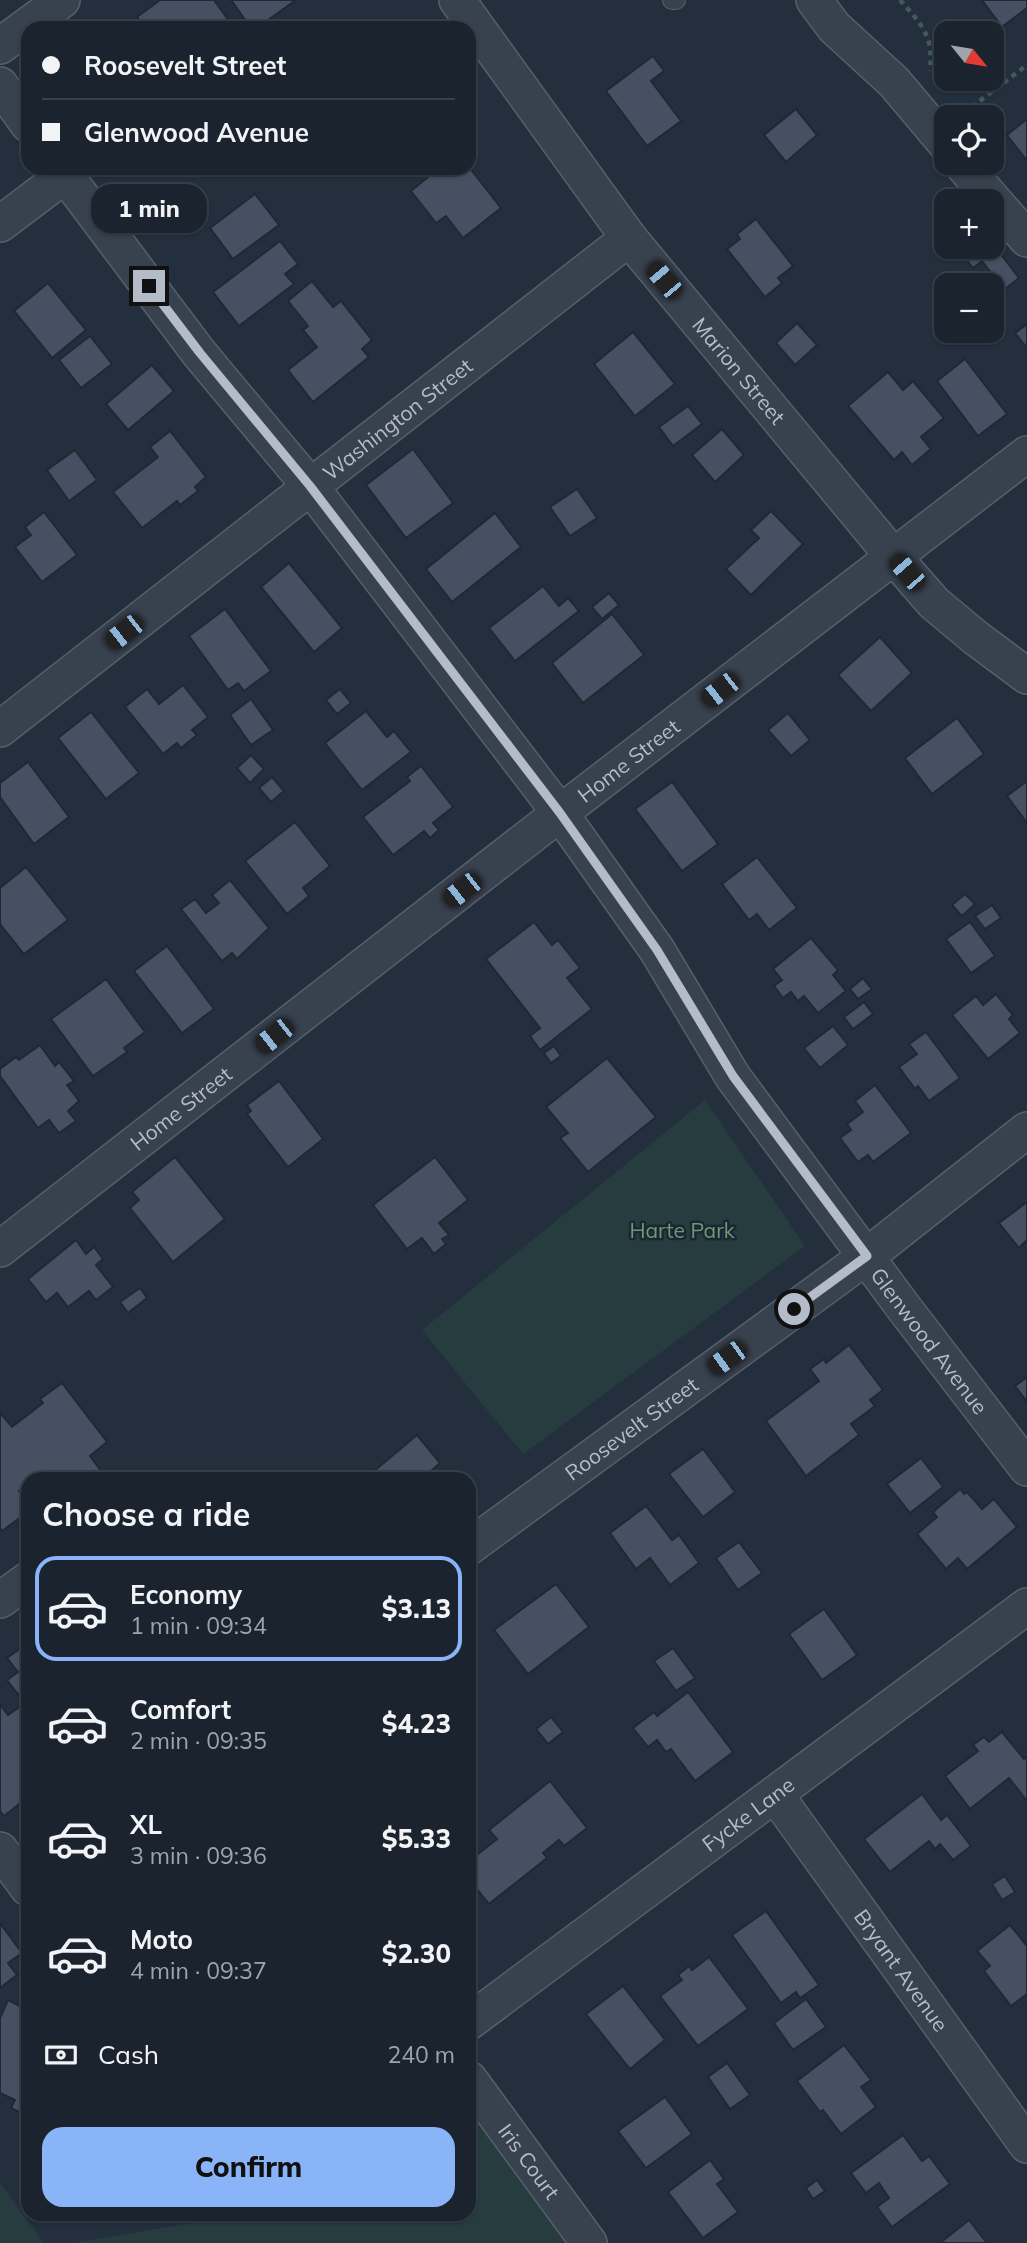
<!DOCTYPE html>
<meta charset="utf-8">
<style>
body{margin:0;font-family:Mulish,sans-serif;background:#242b36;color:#f1f3f6;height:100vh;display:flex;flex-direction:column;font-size:26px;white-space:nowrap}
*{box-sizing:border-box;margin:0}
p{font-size:23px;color:#a0a4aa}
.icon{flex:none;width:38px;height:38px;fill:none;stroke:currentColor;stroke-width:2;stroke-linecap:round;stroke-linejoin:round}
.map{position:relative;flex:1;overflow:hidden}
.sheet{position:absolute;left:21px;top:1472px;width:455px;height:749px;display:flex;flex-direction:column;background:#1b232e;border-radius:21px;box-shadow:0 2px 5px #0004,0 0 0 2px #39404a}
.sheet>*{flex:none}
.hud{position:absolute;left:21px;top:21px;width:455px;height:154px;border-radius:21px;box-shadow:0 2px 5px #0004,0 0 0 2px #39404a;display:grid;align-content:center;height:154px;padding:0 21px;background:#1b232e}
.needle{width:46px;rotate:120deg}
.tools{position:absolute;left:934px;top:21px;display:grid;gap:14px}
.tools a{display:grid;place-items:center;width:70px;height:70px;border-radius:14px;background:#1b232e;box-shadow:0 2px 5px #0004,0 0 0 2px #39404a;font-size:35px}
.end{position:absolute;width:32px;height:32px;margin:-16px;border:9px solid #b4bcc9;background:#111;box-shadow:0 0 0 4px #111}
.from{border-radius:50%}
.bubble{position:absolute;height:49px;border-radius:21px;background:#1b232e;box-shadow:0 2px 5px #0004,0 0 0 2px #39404a;font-size:23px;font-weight:800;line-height:49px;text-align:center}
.car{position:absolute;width:21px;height:42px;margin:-21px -10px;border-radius:9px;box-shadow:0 0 5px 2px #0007;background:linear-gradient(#222 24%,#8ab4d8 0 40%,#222 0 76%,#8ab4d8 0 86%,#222 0)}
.hud b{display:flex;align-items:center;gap:24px;height:66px;font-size:26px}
.hud b+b{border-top:2px solid #39404a}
.hud i{width:18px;height:18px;background:#f1f3f6}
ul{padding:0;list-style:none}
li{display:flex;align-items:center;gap:21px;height:105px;margin:0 14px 10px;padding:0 7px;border:4px solid transparent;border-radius:21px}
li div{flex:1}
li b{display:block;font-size:26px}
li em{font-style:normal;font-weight:800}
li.selected{border-color:#8ab4f8}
li>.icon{width:63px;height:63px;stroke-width:1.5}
h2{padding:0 21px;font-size:32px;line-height:84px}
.pay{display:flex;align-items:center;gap:18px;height:77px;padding:0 21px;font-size:26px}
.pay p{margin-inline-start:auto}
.button{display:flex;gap:14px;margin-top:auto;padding:14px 21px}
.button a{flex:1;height:80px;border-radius:21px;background:#8ab4f8;color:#111;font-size:28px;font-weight:800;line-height:80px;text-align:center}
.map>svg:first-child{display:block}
.green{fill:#263c3f}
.building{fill:#455162;stroke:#1f2835;stroke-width:2}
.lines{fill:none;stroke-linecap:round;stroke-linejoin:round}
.lane-casing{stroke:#565f6c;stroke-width:20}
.street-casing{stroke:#565f6c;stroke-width:38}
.path{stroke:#44595c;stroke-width:4.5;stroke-dasharray:5 5;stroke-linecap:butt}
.lane{stroke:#38414e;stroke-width:18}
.street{stroke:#38414e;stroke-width:35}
.route{stroke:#b4bcc9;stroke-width:9}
.labels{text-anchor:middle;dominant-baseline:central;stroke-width:5;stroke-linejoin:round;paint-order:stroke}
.street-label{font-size:21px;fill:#b4bcc9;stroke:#1d2633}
.park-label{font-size:21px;fill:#6b9a76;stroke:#1d2633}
</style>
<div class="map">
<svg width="1027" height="2243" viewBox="0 0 1027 2243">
<rect width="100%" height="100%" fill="#242f3e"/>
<g class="green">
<polygon points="705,1100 805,1246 523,1454 422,1330"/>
<polygon points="469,2082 589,2243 73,2243 244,2214 469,2214"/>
<polygon points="0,2183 44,2243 0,2243"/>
</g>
<g class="building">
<polygon points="160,0 214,0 234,28 145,28 137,17"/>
<polygon points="231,0 296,0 257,28 251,28"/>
<polygon points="982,0 1027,0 1027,8 1002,27"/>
<polygon points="653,56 664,71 651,81 681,121 647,146 606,91"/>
<polygon points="796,109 817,135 786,162 764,135"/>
<polygon points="1027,119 1027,161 1007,135"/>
<polygon points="469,167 501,208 463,238 446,216 436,223 411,191 439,168"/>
<polygon points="255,194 279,225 233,259 210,228"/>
<polygon points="756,219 793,266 778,278 782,283 765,297 727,249 740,239 737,234"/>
<polygon points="992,232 1002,245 997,249 1019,278 1004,290 982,261 973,268 956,247 992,247"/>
<polygon points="280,241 298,264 285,274 294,284 239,326 213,292"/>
<polygon points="312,281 333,307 341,301 372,340 362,349 369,357 313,402 288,370 317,347 303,330 308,326 288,301"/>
<polygon points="48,283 86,330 52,358 14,311"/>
<polygon points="797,323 817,345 795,365 776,343"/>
<polygon points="1027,324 1027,348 1015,333"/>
<polygon points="633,332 675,384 635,416 594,364"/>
<polygon points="90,336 112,364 81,388 59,360"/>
<polygon points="965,359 1007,414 978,436 937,381"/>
<polygon points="152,365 174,391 128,430 106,404"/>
<polygon points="888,372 903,390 913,381 944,418 921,437 931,449 912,465 902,452 894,460 848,406"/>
<polygon points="688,406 702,424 673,446 659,427"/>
<polygon points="722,429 744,455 715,482 692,455"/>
<polygon points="170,431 206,477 195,487 198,491 180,505 177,501 142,528 113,492 158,457 150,447"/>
<polygon points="413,449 453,503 406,538 366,485"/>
<polygon points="75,450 97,480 69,501 47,470"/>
<polygon points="577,489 597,518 570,536 550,507"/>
<polygon points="771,511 803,544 751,595 726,569 759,538 751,530"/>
<polygon points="44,512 77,555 42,582 15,547 31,535 25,527"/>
<polygon points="495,513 521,547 452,602 426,569"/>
<polygon points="289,563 342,628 314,652 261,587"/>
<polygon points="543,586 559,606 568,598 579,611 515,661 489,628"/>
<polygon points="609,593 619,605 602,619 592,607"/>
<polygon points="225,609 271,671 244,691 238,683 228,690 189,636"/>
<polygon points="612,614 644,655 583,703 552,663"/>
<polygon points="880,637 912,673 871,711 838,675"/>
<polygon points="183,685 208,717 192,730 197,735 181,748 177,743 163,754 125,707 147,689 159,704"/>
<polygon points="340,689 351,703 337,714 326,700"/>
<polygon points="251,699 273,730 251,745 230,715"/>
<polygon points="366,711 387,737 394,731 411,752 362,790 325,743"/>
<polygon points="91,712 139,773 106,799 58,738"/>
<polygon points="788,713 810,740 791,756 768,730"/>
<polygon points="957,718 984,754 932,794 905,758"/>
<polygon points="251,755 264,769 250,783 237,768"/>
<polygon points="28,762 69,817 34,844 0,797 0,783"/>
<polygon points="421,766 453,807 433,823 439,830 430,838 424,831 393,855 363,817 410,781 407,777"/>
<polygon points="272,777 284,791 271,802 259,788"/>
<polygon points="1027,781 1027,823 1007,796"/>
<polygon points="672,782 718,844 682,871 635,809"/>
<polygon points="295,822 330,866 303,888 309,896 287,914 245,861"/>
<polygon points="757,857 797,908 769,930 757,914 749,920 722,884"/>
<polygon points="26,867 68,920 24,954 0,924 0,888"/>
<polygon points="230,880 269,928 237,959 232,953 222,961 181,909 195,899 206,913 219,903 212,895"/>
<polygon points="965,894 975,904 962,916 952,905"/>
<polygon points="992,905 1001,918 985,929 975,916"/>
<polygon points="534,922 552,945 558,940 580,968 567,978 592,1009 540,1050 530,1036 540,1028 486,959"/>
<polygon points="970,922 995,956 971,973 946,939"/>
<polygon points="811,938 838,970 833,975 846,991 818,1013 804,996 798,1001 791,992 783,998 774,986 782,980 773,969"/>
<polygon points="167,946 214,1009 182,1033 134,971"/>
<polygon points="863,978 872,989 858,999 850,989"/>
<polygon points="106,979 145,1032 124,1048 127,1052 93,1076 51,1019"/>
<polygon points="996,994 1013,1015 1009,1019 1020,1033 988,1059 952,1015 976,996 983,1005"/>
<polygon points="864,1002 873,1014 853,1029 844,1017"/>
<polygon points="833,1026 848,1045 820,1068 804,1048"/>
<polygon points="926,1032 960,1078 929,1101 918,1086 915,1089 899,1067 917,1054 909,1044"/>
<polygon points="40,1045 55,1066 59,1062 74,1081 67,1085 79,1101 68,1111 76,1121 59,1133 49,1120 38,1128 0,1076 0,1069 16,1057 19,1060"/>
<polygon points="554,1046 561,1056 551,1063 544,1053"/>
<polygon points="607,1058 656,1117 588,1172 560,1138 568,1133 546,1107"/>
<polygon points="279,1081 323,1139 288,1167 247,1114 251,1111 247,1105"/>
<polygon points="875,1085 911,1133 873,1162 868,1155 858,1162 840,1138 851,1130 847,1124 863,1112 855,1101"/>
<polygon points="175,1157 225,1219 173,1262 130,1208 139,1200 132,1192"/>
<polygon points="435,1157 468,1200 439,1223 449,1235 442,1239 446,1244 434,1254 422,1238 407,1249 373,1205"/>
<polygon points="1027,1202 1027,1240 1019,1248 999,1223"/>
<polygon points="76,1240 86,1254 94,1247 103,1259 96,1265 113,1287 96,1300 89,1291 68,1307 57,1293 46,1302 28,1279"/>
<polygon points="140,1288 147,1298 128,1313 120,1302"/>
<polygon points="849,1345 883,1390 870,1400 875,1406 851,1424 859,1435 806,1476 766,1421 819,1381 810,1369 824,1359 826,1363"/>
<polygon points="1027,1377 1027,1402 1015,1386"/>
<polygon points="62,1383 107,1442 90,1456 107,1479 28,1479 28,1485 19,1491 28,1503 28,1512 2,1531 0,1528 0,1413 12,1427 43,1403 40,1399"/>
<polygon points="417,1435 440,1463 422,1479 380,1479 373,1472"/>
<polygon points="703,1449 735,1492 703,1517 669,1474"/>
<polygon points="921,1458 943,1487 910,1513 887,1484"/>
<polygon points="960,1489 964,1494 967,1492 982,1509 994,1499 1017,1527 967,1569 958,1558 946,1569 917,1534 937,1517 933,1512"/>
<polygon points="646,1506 672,1540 679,1535 699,1563 670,1585 650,1558 636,1569 610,1533"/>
<polygon points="739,1542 762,1573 738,1590 716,1558"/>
<polygon points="556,1584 589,1627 528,1674 494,1630"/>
<polygon points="824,1609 857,1655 822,1680 789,1634"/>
<polygon points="28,1643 28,1797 4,1816 0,1811 0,1704 8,1715 25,1703 7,1680 18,1672 7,1658"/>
<polygon points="673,1648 695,1678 676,1691 654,1661"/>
<polygon points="688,1692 733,1752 695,1781 671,1749 666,1752 657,1740 648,1747 633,1728 654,1712 657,1716"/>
<polygon points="551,1717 563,1732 548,1744 536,1729"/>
<polygon points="1002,1732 1024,1759 1027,1757 1027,1801 1009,1778 970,1809 945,1776 978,1751 973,1745 984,1737 989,1742"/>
<polygon points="550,1781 587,1828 564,1846 559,1840 543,1853 547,1858 489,1904 469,1879 469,1861 497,1839 489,1830"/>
<polygon points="922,1794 941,1820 947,1815 971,1846 953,1860 940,1844 935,1849 929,1841 890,1872 864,1839"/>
<polygon points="1005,1876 1015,1892 1002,1900 992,1884"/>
<polygon points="766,1911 819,1985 800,1998 796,1992 781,2003 732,1935"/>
<polygon points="0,1923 22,1953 8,1963 17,1975 0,1988"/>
<polygon points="1010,1925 1027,1946 1027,1994 1011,2006 984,1971 990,1966 977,1951"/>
<polygon points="709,1957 748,2009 698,2046 660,1996 682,1980 678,1975 689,1966 692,1970"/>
<polygon points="623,1986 665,2040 630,2069 586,2014"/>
<polygon points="806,1999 826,2027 793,2050 774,2023"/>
<polygon points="8,2000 28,2010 28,2116 11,2108 15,2100 0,2093 0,2018"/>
<polygon points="844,2045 871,2080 861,2087 876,2107 841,2134 823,2110 820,2112 797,2081"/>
<polygon points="727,2063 750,2095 730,2109 708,2077"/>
<polygon points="665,2097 692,2134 646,2168 618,2131"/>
<polygon points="903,2135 922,2161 929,2156 950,2184 892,2227 877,2207 889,2198 879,2183 866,2193 851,2173"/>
<polygon points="710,2160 724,2179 717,2184 738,2212 703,2238 668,2192"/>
<polygon points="817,2180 825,2191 813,2199 806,2188"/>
<polygon points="969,2220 987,2243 940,2243"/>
</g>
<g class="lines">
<g class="lane-casing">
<polyline id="lane" points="672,0 676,0"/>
</g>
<g class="street-casing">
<g id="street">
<path id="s1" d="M 457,0 L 629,238 L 893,556 L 934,603 L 976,638 L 1027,676"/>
<polyline points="814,0 834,27 894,82 947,145"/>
<polyline points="0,46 62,0"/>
<polyline points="0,85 28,124"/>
<polyline points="961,163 1027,239"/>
<path id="s2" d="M 60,168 L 199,353 L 310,486 L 560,813 L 657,950 L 733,1077 L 904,1308 L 1027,1468"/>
<polyline points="0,224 65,175"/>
<path id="s3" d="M 0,729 L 629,238"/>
<path id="s4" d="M 0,1249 L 560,813 L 1027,454"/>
<path id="s5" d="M 469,1547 L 867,1256 L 1027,1130"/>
<polyline points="0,1600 28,1580"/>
<path id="s6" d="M 775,1794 L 1027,2145"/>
<polyline points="0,1850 28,1888"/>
<path id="s7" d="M 469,2022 L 1027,1606"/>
<path id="s8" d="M 469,2079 L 589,2243"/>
</g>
</g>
<g class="path">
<path d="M 900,0 C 922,25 934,36 930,71"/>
<polyline points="964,113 1027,65"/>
</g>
<use href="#lane" class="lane"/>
<use href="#street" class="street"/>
</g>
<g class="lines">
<polyline class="route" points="149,286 200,353 310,486 560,813 657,950 733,1076 867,1256 794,1309"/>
</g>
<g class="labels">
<g class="street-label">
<text stroke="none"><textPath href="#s1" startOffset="466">Marion Street</textPath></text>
<text stroke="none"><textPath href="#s3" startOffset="504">Washington Street</textPath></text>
<text stroke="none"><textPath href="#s4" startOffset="796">Home Street</textPath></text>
<text stroke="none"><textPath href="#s4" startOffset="229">Home Street</textPath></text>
<text stroke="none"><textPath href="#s2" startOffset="1461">Glenwood Avenue</textPath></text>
<text stroke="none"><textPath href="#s5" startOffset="201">Roosevelt Street</textPath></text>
<text stroke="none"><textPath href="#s7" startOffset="348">Fycke Lane</textPath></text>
<text stroke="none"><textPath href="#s6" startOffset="217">Bryant Avenue</textPath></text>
<text stroke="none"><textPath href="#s8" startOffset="102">Iris Court</textPath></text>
</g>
<g class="park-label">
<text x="682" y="1230">Harte Park</text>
</g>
</g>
</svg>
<div class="tools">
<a><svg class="needle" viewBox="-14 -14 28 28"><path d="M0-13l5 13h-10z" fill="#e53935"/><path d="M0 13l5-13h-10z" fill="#a0a4aa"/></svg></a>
<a><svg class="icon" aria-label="locate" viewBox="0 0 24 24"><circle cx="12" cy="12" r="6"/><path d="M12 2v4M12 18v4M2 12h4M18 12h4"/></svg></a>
<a>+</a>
<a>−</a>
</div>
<i class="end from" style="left:794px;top:1309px"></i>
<i class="end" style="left:149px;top:286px"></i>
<div class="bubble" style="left:91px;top:184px;width:116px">1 min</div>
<i class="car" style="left:664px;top:280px;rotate:320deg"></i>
<i class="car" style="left:907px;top:572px;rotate:319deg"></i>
<i class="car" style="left:124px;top:632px;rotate:232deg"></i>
<i class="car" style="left:720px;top:690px;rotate:232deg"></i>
<i class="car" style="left:462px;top:890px;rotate:232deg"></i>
<i class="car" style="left:274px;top:1036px;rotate:232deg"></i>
<i class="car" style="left:727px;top:1358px;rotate:234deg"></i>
<div class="hud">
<b><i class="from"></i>Roosevelt Street</b>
<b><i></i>Glenwood Avenue</b>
</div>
<section class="sheet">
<h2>Choose a ride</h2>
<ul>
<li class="selected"><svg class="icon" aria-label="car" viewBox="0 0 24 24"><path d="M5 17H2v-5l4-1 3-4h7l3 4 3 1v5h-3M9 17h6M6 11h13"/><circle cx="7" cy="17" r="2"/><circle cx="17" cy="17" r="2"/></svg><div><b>Economy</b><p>1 min · 09:34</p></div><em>$3.13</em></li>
<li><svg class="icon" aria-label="car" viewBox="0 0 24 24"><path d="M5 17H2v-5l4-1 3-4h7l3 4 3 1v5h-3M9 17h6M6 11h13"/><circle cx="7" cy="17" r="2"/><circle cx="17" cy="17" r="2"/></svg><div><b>Comfort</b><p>2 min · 09:35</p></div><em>$4.23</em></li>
<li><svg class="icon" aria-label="car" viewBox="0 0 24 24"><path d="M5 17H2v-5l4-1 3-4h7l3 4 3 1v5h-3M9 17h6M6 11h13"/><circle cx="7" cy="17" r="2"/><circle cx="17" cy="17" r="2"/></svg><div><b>XL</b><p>3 min · 09:36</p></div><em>$5.33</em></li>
<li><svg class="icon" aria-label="car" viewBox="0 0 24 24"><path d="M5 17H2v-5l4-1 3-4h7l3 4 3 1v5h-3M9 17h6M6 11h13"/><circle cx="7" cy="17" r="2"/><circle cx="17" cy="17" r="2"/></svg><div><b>Moto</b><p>4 min · 09:37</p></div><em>$2.30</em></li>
</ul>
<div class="pay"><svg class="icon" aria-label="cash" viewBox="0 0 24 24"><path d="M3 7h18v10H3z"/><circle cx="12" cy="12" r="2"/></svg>Cash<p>240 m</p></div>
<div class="button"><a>Confirm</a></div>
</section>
</div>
